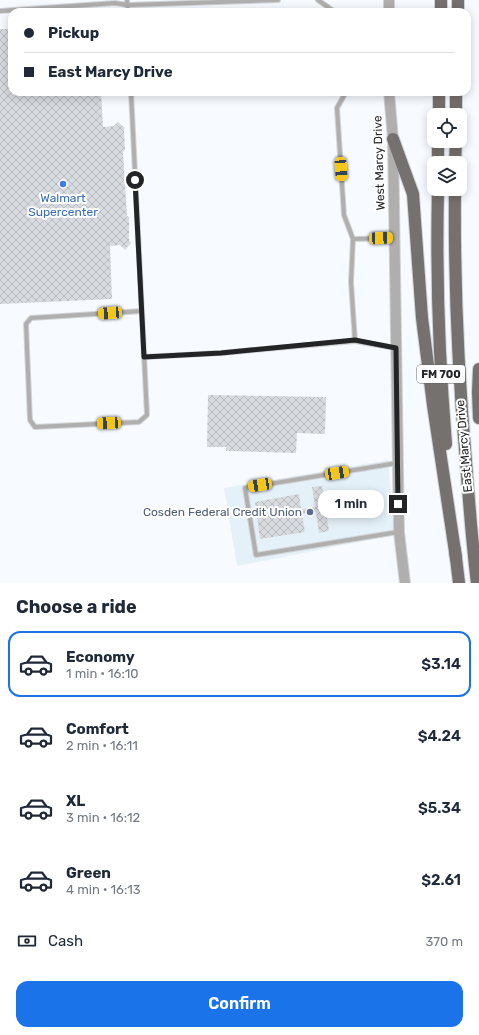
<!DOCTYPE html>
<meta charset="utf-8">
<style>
body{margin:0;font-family:Rubik,sans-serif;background:#f2f2f3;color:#1f2937;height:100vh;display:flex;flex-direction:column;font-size:15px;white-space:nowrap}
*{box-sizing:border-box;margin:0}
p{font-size:13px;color:#747a83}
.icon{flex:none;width:22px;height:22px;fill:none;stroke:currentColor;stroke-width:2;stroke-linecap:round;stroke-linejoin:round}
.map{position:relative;height:583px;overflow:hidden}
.panel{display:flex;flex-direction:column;background:#fff;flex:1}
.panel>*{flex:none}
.guide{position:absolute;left:8px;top:8px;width:463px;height:88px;border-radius:12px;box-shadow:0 2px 10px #0003;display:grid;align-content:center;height:88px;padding:0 16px;background:#fff}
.buttons{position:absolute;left:427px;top:108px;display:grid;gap:8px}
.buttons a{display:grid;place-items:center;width:40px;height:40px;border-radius:8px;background:#fff;box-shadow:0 2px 10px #0003;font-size:20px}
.end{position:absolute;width:18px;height:18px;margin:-9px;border:5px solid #232426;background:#fff;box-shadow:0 0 0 2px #fff}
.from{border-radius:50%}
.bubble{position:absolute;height:28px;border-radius:12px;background:#fff;box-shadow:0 2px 10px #0003;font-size:13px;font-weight:600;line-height:28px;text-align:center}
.car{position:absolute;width:12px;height:24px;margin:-12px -6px;border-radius:5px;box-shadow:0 0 3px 1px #0007;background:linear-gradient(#f5c518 24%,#345 0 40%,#f5c518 0 76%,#345 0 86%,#f5c518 0)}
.guide b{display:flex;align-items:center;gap:14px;height:38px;font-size:15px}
.guide b+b{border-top:1px solid #e0e1e3}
.guide i{width:10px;height:10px;background:#1f2937}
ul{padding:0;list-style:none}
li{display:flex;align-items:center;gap:12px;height:66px;margin:0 8px 6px;padding:0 8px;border:2px solid transparent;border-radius:12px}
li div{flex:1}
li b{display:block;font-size:15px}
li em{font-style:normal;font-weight:600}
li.active{border-color:#1a73e8}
li>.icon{width:36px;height:36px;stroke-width:1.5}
h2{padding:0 16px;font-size:18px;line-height:48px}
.pay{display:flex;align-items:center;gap:10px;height:44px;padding:0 16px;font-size:15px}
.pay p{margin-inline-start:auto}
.primary-button{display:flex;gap:8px;margin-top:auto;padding:8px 16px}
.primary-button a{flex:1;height:46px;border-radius:12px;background:#1a73e8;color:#fff;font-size:16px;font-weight:600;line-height:46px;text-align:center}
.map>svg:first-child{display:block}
.built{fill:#e5f1f9}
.building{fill:url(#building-cross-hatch)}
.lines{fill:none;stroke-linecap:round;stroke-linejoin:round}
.service-casing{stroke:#d1d4d8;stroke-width:6}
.tertiary-casing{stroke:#d1d4d8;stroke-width:12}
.primary-casing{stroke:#d1d4d8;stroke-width:14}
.service{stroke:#b1afae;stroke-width:4}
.tertiary{stroke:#b1afae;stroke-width:10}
.primary{stroke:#75716f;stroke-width:12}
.route{stroke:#232426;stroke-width:5}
.shop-dot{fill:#3f7fe0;stroke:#fff;stroke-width:1.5}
.service-dot{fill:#5c6f8a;stroke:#fff;stroke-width:1.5}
.labels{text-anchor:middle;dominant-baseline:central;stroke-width:4;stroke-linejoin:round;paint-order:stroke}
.shield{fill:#fff;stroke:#656667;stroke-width:1}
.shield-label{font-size:11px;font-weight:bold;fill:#232426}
.street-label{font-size:12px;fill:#232426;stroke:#fff}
.shop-label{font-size:12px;fill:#366cbe;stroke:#fff}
.service-label{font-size:12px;fill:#4e5e75;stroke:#fff;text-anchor:end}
</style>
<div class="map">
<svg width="479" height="583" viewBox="0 0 479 583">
<defs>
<pattern id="building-cross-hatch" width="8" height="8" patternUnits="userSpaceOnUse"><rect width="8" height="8" fill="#d7dbdf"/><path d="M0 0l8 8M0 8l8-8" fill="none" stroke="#b8bcbf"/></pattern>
</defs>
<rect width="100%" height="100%" fill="#f7fbff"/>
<polygon class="built" points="388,460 394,535 237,566 224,488"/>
<g class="building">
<polygon points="0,29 11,29 12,92 101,92 103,127 114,126 118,122 125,128 124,129 125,150 123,152 127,216 129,217 129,241 131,243 125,250 120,245 110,246 112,299 0,304"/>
<polygon points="208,395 326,397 325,434 297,433 296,453 226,451 226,447 207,447"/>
<polygon points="322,486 329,531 319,533 316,512 302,514 305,532 260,539 255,502 299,494 301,509 315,507 312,487"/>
</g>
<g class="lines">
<g class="service-casing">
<g id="service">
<polyline points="127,0 128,12"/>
<polyline points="318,0 335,12"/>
<polyline points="0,11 115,3 128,5 278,0"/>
<polyline points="131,92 147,415 139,422 35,427 30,420 26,324 31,318 142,311"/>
<polyline points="346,92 337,108 344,215 353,239"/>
<polyline points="394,238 353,239 351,282 355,341 395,348"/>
<polyline points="144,357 221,353 355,341"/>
<polyline points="397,463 245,488 256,555 398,532"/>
</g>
</g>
<g class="tertiary-casing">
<g id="tertiary">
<polyline points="389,12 389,0"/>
<polyline points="389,92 393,139 399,532 405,583"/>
</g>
</g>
<g class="primary-casing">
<g id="primary">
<polyline points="441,12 441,0"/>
<polyline points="458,12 458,0"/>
<polyline points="439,115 439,92"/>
<polyline points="456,115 456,92"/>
<polyline points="393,139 413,194 422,318 433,405 456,558"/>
<polyline points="438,163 438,141"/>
<polyline points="455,163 456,141"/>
<path d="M 438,189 C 436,274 439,360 446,444"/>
<path d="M 455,189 C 454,280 458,371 466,462 C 469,502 472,543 477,583"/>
<polyline points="479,369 478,392 479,418"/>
<polyline points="455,550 459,583"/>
</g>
</g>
<use href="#service" class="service"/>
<use href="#tertiary" class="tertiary"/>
<use href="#primary" class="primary"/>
</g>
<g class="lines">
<polyline class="route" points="135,180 144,357 221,353 355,340 396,348 398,504"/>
</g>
<circle class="shop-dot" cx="63" cy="184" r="4"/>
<circle class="service-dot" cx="310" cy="512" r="4"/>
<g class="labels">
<rect class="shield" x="417" y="365" width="48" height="18" rx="3"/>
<g class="shield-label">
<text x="441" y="374">FM 700</text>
</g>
<g class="street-label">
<text transform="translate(379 163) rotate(-92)">West Marcy Drive</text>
<text transform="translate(464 446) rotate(-95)">East Marcy Drive</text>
</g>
<g class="shop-label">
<text x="63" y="198">Walmart<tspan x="63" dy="14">Supercenter</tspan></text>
</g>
<g class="service-label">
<text x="302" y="512">Cosden Federal Credit Union</text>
</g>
</g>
</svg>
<div class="buttons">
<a><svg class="icon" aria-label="locate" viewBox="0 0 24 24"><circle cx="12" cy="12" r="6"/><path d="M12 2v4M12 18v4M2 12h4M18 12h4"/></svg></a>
<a><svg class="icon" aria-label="layers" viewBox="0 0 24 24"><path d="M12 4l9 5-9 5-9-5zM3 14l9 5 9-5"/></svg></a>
</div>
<i class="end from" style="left:135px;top:180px"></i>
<i class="end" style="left:398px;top:504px"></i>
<div class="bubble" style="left:318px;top:490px;width:66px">1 min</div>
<i class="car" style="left:341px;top:169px;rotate:176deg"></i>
<i class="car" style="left:381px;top:238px;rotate:88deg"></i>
<i class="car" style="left:110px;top:313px;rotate:266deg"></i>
<i class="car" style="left:109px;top:423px;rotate:267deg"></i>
<i class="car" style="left:337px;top:473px;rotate:81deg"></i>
<i class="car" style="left:260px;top:485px;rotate:261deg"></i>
<div class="guide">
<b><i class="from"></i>Pickup</b>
<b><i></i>East Marcy Drive</b>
</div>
</div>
<section class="panel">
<h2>Choose a ride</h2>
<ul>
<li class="active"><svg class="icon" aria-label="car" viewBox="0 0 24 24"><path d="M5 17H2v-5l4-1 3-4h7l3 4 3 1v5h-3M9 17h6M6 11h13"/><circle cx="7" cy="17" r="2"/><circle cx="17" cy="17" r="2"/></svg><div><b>Economy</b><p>1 min · 16:10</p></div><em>$3.14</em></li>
<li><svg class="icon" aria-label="car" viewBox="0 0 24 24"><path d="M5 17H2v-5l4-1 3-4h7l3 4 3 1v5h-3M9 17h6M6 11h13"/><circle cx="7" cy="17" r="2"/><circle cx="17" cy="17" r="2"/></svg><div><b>Comfort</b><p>2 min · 16:11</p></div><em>$4.24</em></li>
<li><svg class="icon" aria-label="car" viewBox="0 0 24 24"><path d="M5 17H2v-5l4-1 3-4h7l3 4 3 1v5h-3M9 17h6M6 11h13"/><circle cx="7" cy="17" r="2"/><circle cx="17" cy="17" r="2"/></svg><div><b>XL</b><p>3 min · 16:12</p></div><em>$5.34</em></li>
<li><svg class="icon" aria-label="car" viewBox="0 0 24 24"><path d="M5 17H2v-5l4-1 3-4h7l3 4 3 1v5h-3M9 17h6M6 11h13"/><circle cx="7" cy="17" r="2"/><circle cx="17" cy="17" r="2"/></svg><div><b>Green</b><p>4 min · 16:13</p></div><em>$2.61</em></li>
</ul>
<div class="pay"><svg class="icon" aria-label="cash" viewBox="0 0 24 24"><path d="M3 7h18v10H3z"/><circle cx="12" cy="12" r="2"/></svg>Cash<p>370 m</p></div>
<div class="primary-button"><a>Confirm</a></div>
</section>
